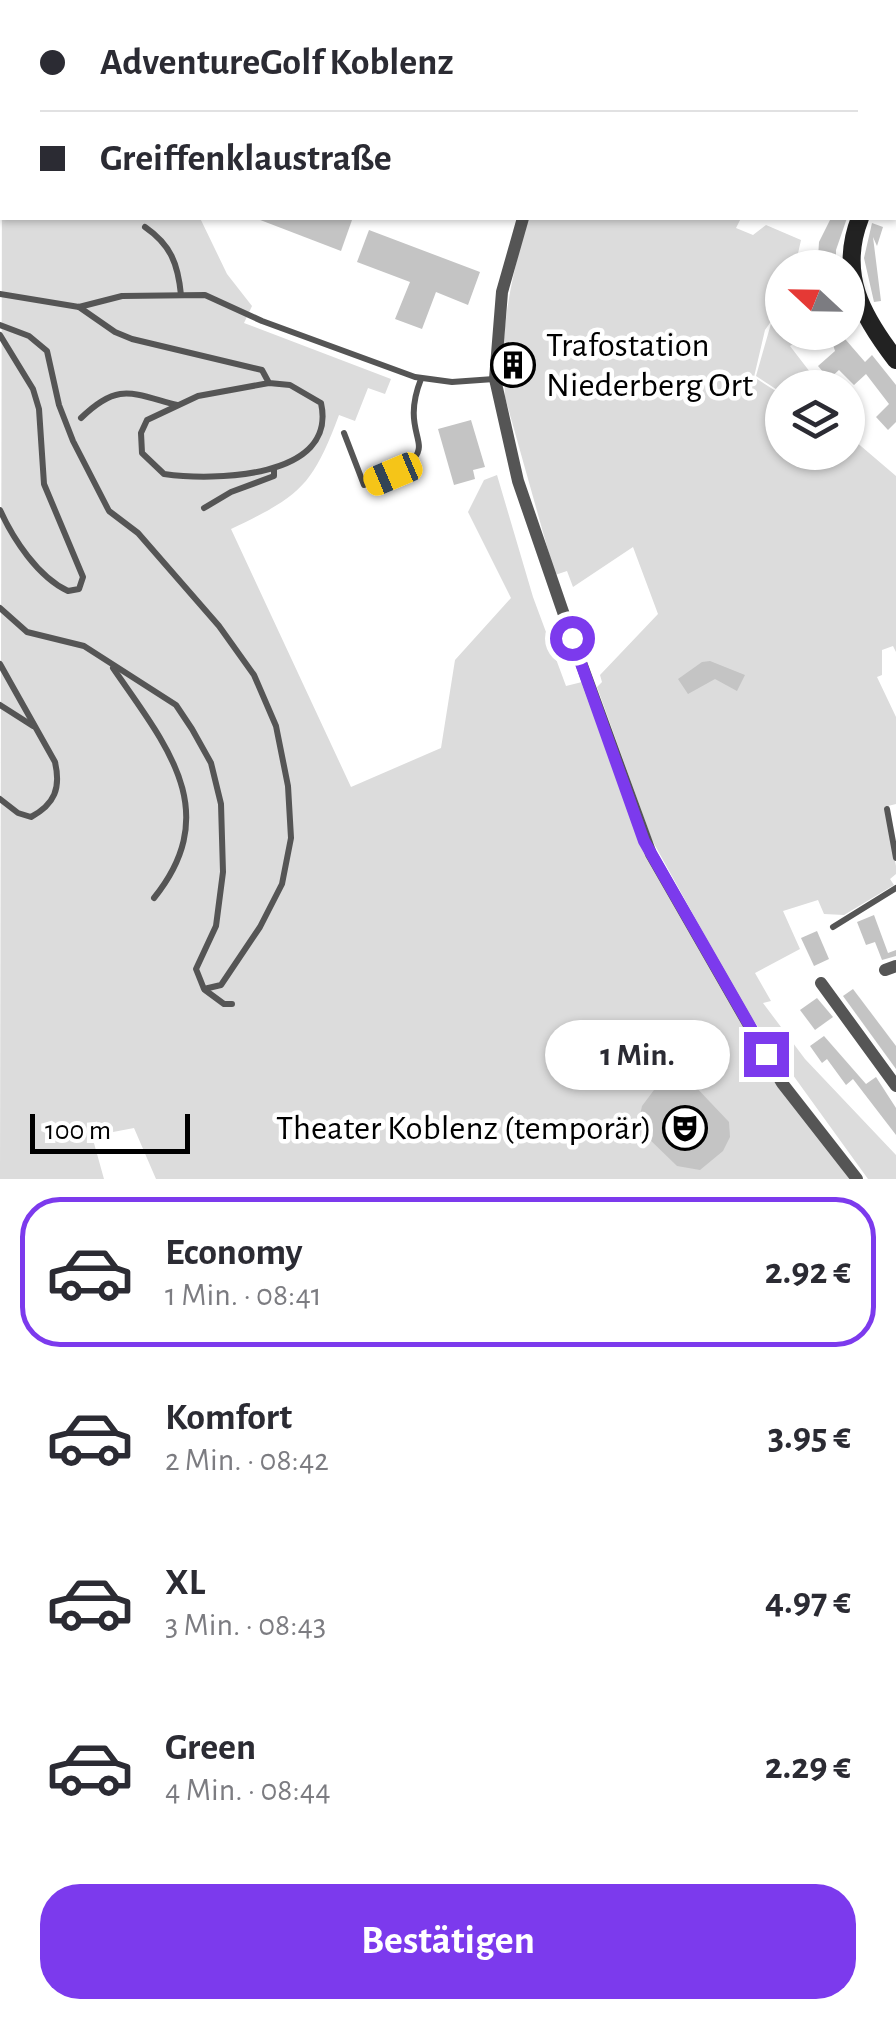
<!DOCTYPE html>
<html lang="de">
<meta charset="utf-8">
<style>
body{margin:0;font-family:"Alegreya Sans",sans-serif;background:#f7f7f7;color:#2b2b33;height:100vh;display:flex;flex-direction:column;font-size:38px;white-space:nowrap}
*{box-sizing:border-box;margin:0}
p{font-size:32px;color:#7c7c81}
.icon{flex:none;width:55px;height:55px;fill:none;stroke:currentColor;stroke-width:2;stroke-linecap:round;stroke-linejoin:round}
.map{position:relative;height:1179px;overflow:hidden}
.panel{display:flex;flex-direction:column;background:#fff;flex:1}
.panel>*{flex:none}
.guide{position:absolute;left:0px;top:0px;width:898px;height:220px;box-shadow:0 2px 8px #0004;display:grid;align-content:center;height:220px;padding:0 40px;background:#fff}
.needle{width:65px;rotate:292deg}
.controls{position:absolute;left:765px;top:250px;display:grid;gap:20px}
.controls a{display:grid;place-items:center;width:100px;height:100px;border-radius:50%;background:#fff;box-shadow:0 2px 8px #0004;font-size:50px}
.scale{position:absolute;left:30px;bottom:25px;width:160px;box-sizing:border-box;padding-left:10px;border:5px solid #000;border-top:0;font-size:28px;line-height:35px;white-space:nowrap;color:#000;-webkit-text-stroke:8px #fff;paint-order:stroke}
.end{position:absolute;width:45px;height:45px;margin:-22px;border:12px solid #7c3aed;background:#fff;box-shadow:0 0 0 5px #fff}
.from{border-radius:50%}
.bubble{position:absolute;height:70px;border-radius:35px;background:#fff;box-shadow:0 2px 8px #0004;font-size:32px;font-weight:700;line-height:70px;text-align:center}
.car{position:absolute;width:30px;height:60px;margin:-30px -15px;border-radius:12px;box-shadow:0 0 8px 2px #0007;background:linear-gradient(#f5c518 24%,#345 0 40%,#f5c518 0 76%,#345 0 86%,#f5c518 0)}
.guide b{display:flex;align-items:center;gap:35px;height:95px;font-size:38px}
.guide b+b{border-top:2px solid #e1e1e2}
.guide i{width:25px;height:25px;background:#2b2b33}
ul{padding:18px 0 0;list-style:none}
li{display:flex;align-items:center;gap:30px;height:150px;margin:0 20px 15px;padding:0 20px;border:5px solid transparent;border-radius:40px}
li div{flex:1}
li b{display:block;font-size:38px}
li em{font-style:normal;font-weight:700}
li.on{border-color:#7c3aed}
li>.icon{width:90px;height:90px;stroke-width:1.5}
.button{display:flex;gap:20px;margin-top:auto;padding:20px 40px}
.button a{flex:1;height:115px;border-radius:40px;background:#7c3aed;color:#fff;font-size:40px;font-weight:700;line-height:115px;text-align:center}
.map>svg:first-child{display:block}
.green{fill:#dcdcdc}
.building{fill:#c4c4c4}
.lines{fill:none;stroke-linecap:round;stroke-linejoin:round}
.lane{stroke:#555;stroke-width:6}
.street{stroke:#555;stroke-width:12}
.secondary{stroke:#222;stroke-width:18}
.route{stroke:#7c3aed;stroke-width:12}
.labels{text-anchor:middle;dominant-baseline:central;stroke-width:9;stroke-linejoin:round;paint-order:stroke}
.poi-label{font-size:35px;fill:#000;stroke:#fff;text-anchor:start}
</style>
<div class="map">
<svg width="896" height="1179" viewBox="0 0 896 1179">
<rect width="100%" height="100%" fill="#fff"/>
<g class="green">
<path d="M 2,165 L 2,218 L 200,218 L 227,274 L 252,306 L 244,323 L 391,379 L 385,394 L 368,388 L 355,421 L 339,415 C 312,487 300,496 231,529 L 351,787 L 441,748 L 455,660 L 511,598 L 468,512 L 484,480 L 497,475 L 533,597 L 566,686 L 582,682 L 640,843 L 781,1084 L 854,1179 L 156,1179 L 134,1128 L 92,1136 L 104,1179 L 0,1179 Z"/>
<path d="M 528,218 L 741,218 L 736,228 L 753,235 L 766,225 L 801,240 L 795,267 L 782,268 L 782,332 L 810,333 L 790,346 L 810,372 L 793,387 L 782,388 L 782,393 L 756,376 L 772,320 L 765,330 L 754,377 L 782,395 L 782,452 L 848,452 L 848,435 L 896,476 L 896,652 L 893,646 L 882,650 L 882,675 L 877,677 L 896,717 L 896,804 L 884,807 L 896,866 L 896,874 L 890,879 L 894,885 L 844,915 L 824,914 L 818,900 L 783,911 L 800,949 L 755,973 L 771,1001 L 763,1003 L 805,1059 L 896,1155 L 896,1179 L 868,1179 L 746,1010 L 652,840 L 597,687 L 602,682 L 600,675 L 658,614 L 633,547 L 573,587 L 567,571 L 555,575 L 505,397 L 504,373 L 521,371 L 519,358 L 503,358 C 504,309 515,265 528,218 Z"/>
</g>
<g class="building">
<polygon points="255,218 345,218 352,220 341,251"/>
<polygon points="831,218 847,218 836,250 836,268 797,268 801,253 818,258 819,242"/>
<polygon points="872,223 883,227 877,246 873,237 881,301 874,302 864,258"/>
<polygon points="369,230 480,272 468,305 436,292 422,329 395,319 410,282 357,262"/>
<polygon points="829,332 839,332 865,362 872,355 896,385 896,422 888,430 876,417 889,404 866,374 854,385 839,370 829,379 818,366 835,351"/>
<polygon points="471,420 485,467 473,470 475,479 454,485 438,429"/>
<polygon points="710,661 745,675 737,691 715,679 688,694 678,679 702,662"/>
<polygon points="874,915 888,953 896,950 896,956 882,960 875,942 866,945 857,922"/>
<polygon points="817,931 829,959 814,966 801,938"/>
<polygon points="853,989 896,1046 896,1069 843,996"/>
<polygon points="817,998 833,1017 815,1030 800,1010"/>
<polygon points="824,1036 866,1084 876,1077 896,1108 896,1135 853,1079 846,1085 827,1059 822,1063 810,1046"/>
<polygon points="678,1079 692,1083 729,1122 730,1137 723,1151 700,1170 677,1166 643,1133 639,1119 642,1106 660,1082"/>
</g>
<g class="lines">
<g class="lane">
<polyline points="46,2 49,0"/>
<polyline points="508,2 509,0"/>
<polyline points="559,2 560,0"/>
<path d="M 145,227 C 171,245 178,264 181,295"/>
<polyline points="0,294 79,307 122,296 205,295 262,321 415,377 452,382 494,379"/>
<path d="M 79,307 L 115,332 L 132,339 L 262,370 L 269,383 L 198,396 L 147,420 L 141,433 L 142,453 L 164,474 C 213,481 338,479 321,403 L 290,385 L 269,383"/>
<polyline points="0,325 29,336 47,351 59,405 73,441 109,511 138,533 219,626 254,675 276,726 288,786 291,838 282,884 260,927 221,985 204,989 196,969 216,926 223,872 221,804 211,763 192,729 176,705 84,646 27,632 0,608"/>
<path d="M 0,335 L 33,389 L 39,409 L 44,484 L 83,577 L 79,589 L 68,591 C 38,577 13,539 0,510"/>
<path d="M 81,418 C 118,382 131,393 177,405"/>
<path d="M 344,433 L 364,485 C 462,445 393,450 421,379"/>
<polyline points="204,508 231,492 274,476 274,470"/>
<path d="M 0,664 L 55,762 C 61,788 55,804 31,817 L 18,813 L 0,799"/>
<path d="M 113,668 C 166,745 224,811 154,898"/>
<polyline points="0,705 33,726"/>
<polyline points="887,809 896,858"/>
<polyline points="833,927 896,888"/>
<polyline points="205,990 224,1004 232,1004"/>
</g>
<g class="street">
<polyline points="10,0 12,2"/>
<polyline points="598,2 599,0"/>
<polyline points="523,218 502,292 495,379 518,481 572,638 651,854 782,1083 857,1179"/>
<polyline points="885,970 896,966"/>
<polyline points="821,983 896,1086"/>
</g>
<g class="secondary">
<polyline points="895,157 896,156"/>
<path d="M 860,218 C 838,274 862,316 896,360"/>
</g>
</g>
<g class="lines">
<polyline class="route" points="572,638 644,841 766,1054"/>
</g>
<defs>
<g id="building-ring" transform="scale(2.25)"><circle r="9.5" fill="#fff" stroke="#000" stroke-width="1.5"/><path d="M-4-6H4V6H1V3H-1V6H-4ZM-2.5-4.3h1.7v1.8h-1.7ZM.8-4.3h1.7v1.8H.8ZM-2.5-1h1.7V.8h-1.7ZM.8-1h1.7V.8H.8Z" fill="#000"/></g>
<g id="theatre-ring" transform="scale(2.25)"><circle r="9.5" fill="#fff" stroke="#000" stroke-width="1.5"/><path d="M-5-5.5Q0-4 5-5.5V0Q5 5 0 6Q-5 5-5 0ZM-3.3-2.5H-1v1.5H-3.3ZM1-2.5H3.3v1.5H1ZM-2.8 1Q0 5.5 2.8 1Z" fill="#000"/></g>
</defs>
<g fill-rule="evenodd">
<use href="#building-ring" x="513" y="365"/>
<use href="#theatre-ring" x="685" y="1128"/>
</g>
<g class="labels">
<g class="poi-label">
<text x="546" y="345">Trafostation<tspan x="546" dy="40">Niederberg Ort</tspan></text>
<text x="652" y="1128" text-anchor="end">Theater Koblenz (temporär)</text>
</g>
</g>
</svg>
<div class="controls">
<a><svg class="needle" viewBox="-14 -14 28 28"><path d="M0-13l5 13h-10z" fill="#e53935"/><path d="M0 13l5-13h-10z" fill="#7c7c81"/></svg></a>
<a><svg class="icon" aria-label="layers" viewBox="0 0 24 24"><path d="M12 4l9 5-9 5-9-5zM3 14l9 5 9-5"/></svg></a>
</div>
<div class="scale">100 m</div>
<i class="end from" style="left:572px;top:638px"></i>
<i class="end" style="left:766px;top:1054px"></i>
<div class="bubble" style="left:545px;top:1020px;width:185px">1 Min.</div>
<i class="car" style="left:393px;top:474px;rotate:247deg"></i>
<div class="guide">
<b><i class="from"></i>AdventureGolf Koblenz</b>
<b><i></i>Greiffenklaustraße</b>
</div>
</div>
<section class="panel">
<ul>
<li class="on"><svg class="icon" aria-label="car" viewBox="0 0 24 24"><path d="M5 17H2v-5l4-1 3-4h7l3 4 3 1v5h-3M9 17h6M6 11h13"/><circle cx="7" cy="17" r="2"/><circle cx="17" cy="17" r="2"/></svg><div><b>Economy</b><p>1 Min. · 08:41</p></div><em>2.92 €</em></li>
<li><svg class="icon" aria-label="car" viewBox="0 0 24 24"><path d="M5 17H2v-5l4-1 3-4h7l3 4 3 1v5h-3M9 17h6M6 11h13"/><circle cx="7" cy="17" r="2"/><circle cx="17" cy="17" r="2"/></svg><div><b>Komfort</b><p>2 Min. · 08:42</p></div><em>3.95 €</em></li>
<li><svg class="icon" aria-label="car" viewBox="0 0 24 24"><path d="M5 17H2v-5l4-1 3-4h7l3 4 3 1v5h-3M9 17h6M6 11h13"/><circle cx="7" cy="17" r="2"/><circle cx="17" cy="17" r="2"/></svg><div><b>XL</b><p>3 Min. · 08:43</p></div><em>4.97 €</em></li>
<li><svg class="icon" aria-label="car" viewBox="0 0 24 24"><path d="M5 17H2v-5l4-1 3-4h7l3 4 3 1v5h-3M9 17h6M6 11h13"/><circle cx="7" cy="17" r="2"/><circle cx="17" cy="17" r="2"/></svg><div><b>Green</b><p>4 Min. · 08:44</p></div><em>2.29 €</em></li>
</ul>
<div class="button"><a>Bestätigen</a></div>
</section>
